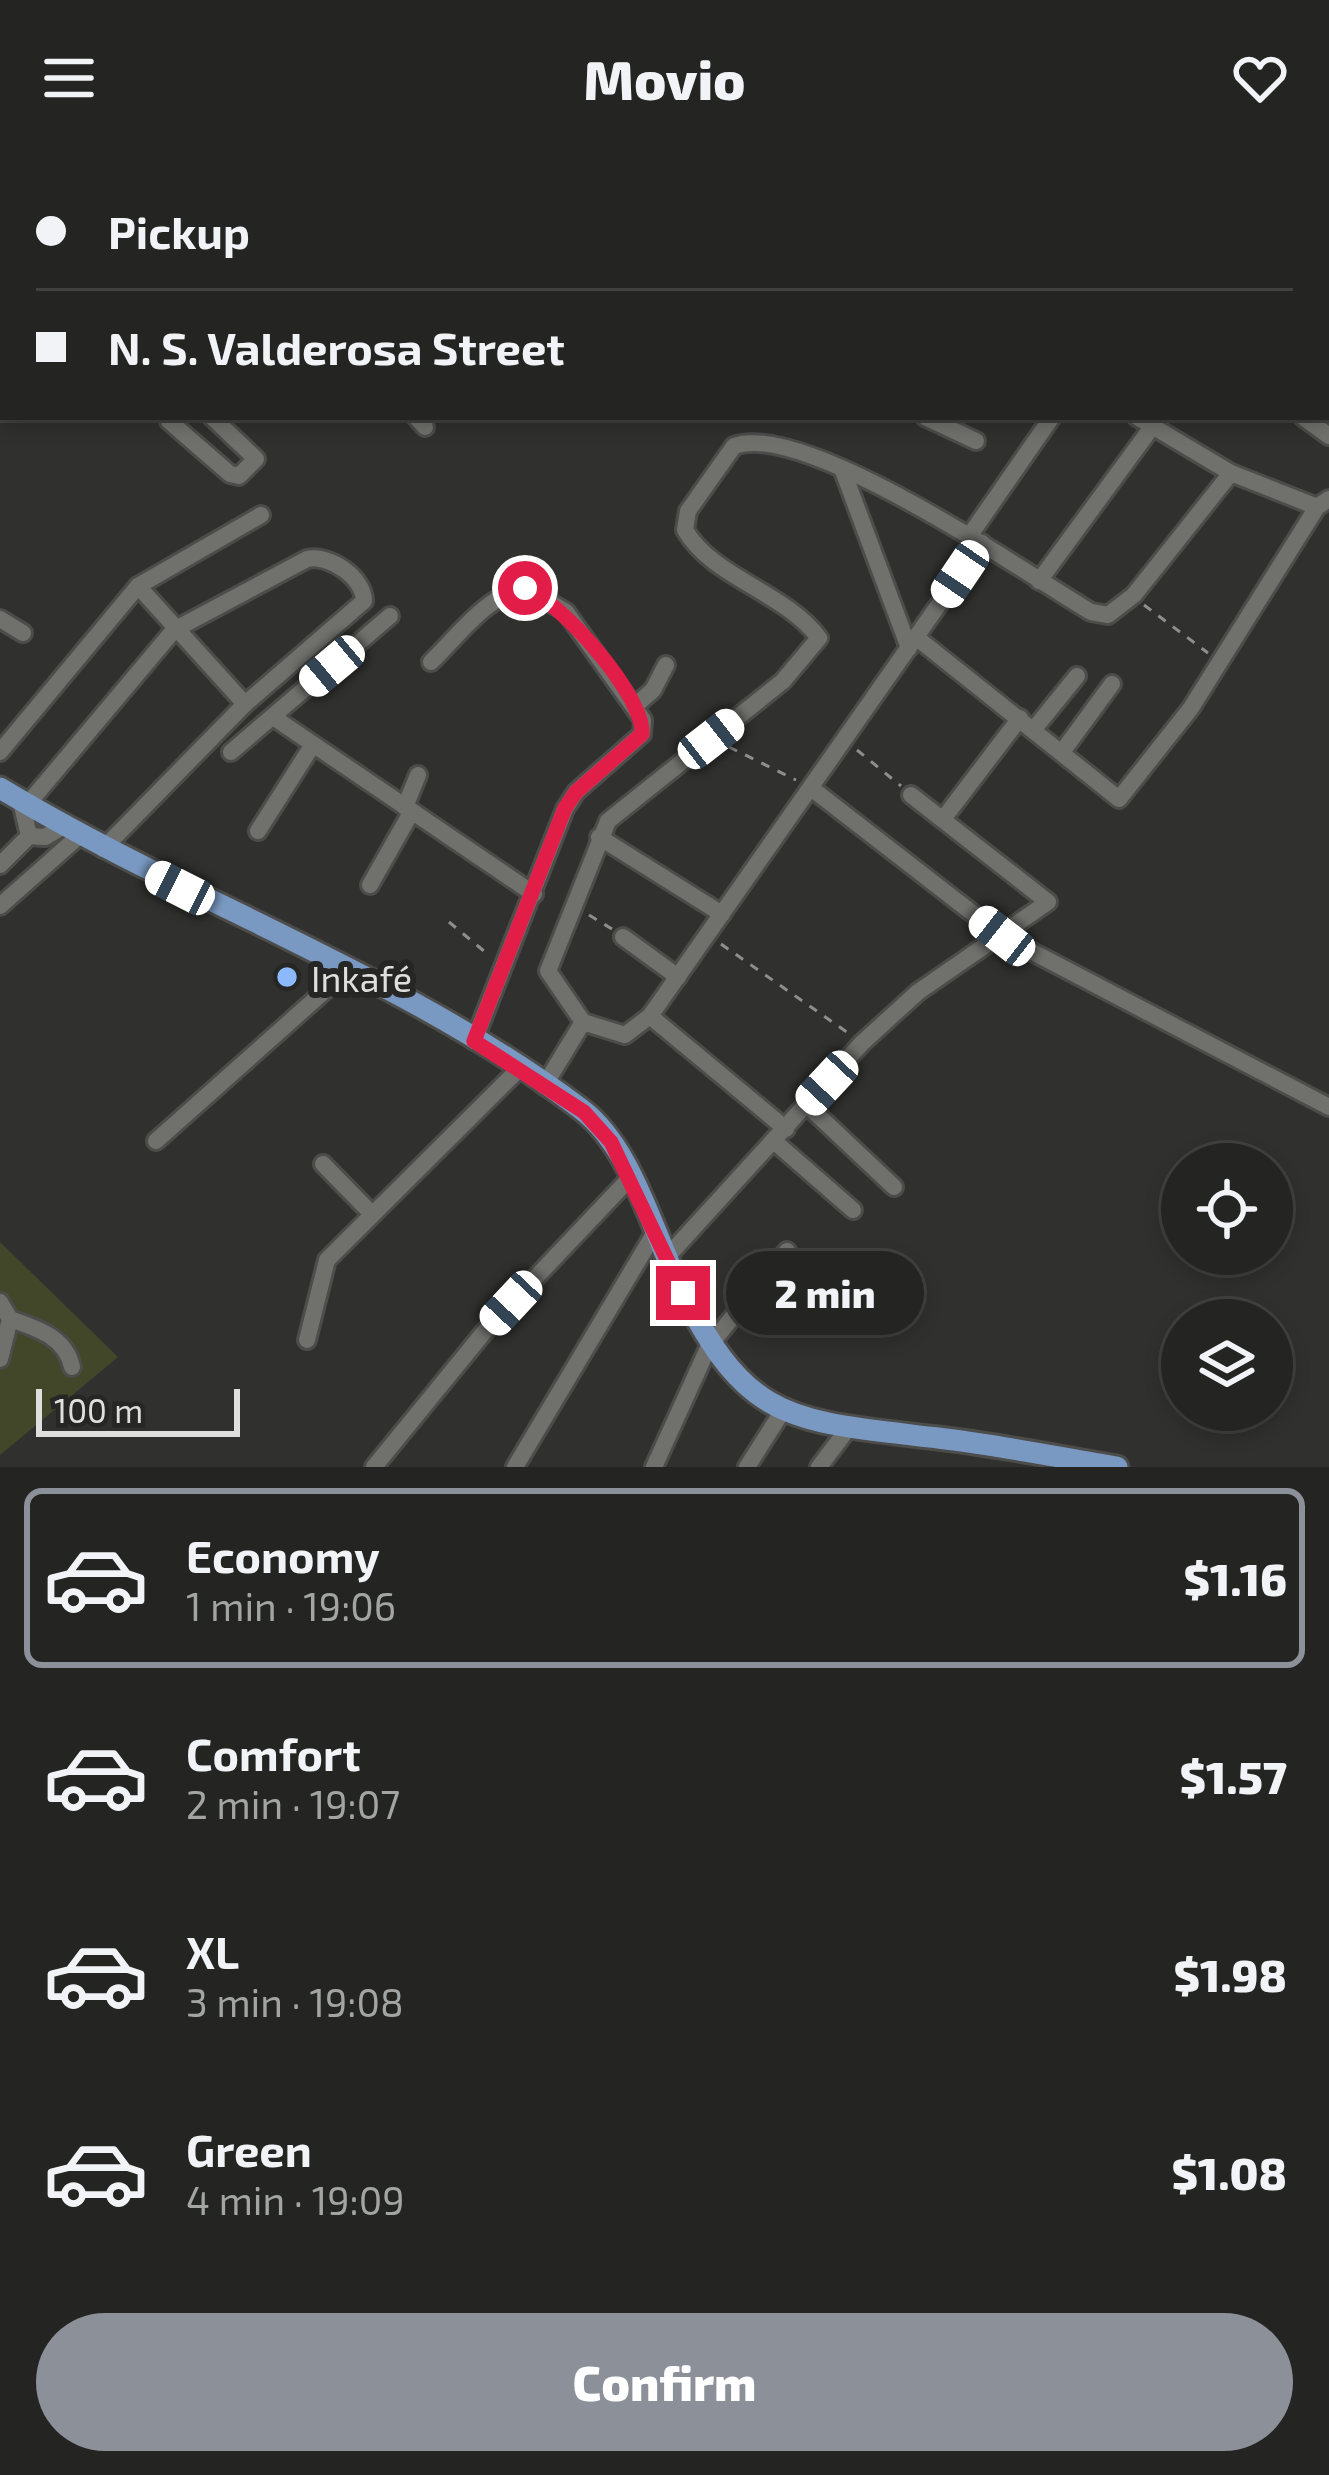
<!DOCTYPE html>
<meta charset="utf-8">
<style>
body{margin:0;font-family:"Exo 2",sans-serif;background:#30312f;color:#f1f3f6;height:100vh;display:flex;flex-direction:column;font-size:45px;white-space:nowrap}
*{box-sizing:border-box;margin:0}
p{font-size:39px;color:#a3a5a5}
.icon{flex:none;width:66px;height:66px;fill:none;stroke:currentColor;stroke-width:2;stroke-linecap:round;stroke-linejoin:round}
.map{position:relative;height:1311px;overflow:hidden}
.sheet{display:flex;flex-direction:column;background:#242522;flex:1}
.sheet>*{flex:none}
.hud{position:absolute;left:0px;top:0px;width:1329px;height:264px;box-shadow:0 6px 18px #0003,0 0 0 3px #414240;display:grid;align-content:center;height:264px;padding:0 36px;background:#242522}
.controls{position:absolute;left:1161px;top:987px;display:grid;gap:24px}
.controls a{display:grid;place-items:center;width:132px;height:132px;border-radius:50%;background:#242522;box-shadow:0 6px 18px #0003,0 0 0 3px #414240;font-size:60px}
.scale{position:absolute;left:36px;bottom:30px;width:204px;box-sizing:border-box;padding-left:12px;border:6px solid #dfdfdd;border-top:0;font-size:33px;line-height:42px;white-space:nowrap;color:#dfdfdd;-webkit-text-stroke:9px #262724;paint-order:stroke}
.end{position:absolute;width:54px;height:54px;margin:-27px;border:15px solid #e11d48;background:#fff;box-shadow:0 0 0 6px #fff}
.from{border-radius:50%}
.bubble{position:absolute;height:84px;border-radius:42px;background:#242522;box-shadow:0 6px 18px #0003,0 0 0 3px #414240;font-size:39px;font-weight:800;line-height:84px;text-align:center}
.car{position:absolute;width:36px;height:72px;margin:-36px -18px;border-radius:15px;box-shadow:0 0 9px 3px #0007;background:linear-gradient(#fff 24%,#345 0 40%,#fff 0 76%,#345 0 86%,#fff 0)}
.hud b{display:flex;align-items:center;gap:42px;height:114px;font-size:45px}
.hud b+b{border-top:3px solid #414240}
.hud i{width:30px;height:30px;background:#f1f3f6}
ul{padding:21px 0 0;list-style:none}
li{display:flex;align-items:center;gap:36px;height:180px;margin:0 24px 18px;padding:0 12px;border:6px solid transparent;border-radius:18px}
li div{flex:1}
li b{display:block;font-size:45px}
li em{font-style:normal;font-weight:800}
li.selected{border-color:#8c9099}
li>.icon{width:108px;height:108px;stroke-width:1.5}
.cta{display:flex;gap:24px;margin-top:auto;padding:24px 36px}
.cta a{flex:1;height:138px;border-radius:72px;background:#8c9099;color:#fff;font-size:48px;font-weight:800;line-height:138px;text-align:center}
header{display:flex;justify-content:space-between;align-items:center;height:156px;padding:0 36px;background:#242522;font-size:54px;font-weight:800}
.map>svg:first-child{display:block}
.green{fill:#43472a}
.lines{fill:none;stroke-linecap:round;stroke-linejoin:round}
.minor-casing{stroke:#4c4c4a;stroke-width:22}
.major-casing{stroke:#4c4c4a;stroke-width:27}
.highway-casing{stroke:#4c4c4a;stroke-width:30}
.path{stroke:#8e8e8c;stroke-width:3;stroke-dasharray:9 9;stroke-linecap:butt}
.minor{stroke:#70716d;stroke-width:16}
.major{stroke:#7a99c2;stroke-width:21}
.highway{stroke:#81b3fa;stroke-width:24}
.route{stroke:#e11d48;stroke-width:15}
.poi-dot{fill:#8bb9fc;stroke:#262724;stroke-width:4.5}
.labels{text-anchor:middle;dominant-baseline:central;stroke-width:12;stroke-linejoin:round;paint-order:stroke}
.poi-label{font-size:36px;fill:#dfdfdd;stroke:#262724;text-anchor:start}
</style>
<header><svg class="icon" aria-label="menu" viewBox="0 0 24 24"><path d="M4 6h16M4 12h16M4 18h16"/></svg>Movio<svg class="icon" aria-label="heart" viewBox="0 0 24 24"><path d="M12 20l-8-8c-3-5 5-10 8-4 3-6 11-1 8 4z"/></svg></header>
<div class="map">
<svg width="1329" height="1311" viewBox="0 0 1329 1311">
<rect width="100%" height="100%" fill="#30312e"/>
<polygon class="green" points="0,1086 118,1201 0,1299"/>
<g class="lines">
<g class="minor-casing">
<g id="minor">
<polyline points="20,0 22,3"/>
<polyline points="322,0 326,3"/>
<polyline points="517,0 519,3"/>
<polyline points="747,0 749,3"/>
<polyline points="429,3 432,0"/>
<polyline points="1020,3 1022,0"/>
<polyline points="1107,3 1108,0"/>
<polyline points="1326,38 1329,38"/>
<polyline points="0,112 3,115"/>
<polyline points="1326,117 1329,116"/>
<polyline points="0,218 3,220"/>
<polyline points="1326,226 1329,226"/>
<polyline points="416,261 425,271"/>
<polyline points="925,261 976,285"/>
<polyline points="1137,261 1231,317"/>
<polyline points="1303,261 1329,280"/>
<polyline points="169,265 230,318 239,320 256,303 212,261"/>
<polyline points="843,315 909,492"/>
<polyline points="970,379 1052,261"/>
<polyline points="1039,425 1152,271"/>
<polyline points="138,430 245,548"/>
<polyline points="0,463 23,477"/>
<polyline points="917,482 1119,643 1191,552 1317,351 1329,343"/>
<path d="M 431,506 C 458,480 487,439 525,432 L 566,456 L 643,564 L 642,578 L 576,636 L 565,653 L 474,885"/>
<polyline points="635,550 653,534 666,509"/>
<polyline points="273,561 534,738"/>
<polyline points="1034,573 1077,520"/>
<polyline points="0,596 138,430 261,359"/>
<polyline points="231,596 390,460"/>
<polyline points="1062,596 1112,528"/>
<polyline points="811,632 1002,780 1329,951"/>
<path d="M 27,649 L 174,474 L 307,403 C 330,398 364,422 364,445 L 245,548 L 103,693"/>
<polyline points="405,651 418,619"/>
<polyline points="943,663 1020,562"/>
<polyline points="258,675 312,590"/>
<polyline points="29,680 45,681 62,671"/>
<polyline points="599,681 722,758"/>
<polyline points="0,709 29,680 21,645"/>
<polyline points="370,729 412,655"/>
<polyline points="0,750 79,680"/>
<polyline points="623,781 678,821"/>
<polyline points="650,860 786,973"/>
<path d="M 583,866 L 548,815 L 608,665 L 783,525 L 819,482 C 785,436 713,422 685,374 L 688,355 L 734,290 C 804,264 1024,416 1091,456 L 1108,459 L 1134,439 L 1231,317 L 1317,351"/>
<polyline points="544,930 583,866 625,879 650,860 982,387"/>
<polyline points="807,949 894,1031"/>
<polyline points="156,985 348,814"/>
<polyline points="775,986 853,1054"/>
<polyline points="323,1008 370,1056"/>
<polyline points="666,1102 862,887 918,836 1048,746 911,639"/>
<polyline points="0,1146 10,1163 0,1203"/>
<path d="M 10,1163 C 36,1172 66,1181 72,1211"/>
<polyline points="307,1184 327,1104 518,914"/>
<polyline points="374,1311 485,1175 630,1022"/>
<polyline points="515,1311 654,1078"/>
<polyline points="654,1311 709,1190 787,1095"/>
<polyline points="747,1311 782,1256"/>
<polyline points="819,1311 847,1274"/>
</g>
</g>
<g class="major-casing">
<path id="major" d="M 0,632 C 189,746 404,820 581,953 C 629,989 650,1066 674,1118 C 745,1268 786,1264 938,1282 C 998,1289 1057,1301 1117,1311"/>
</g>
<g class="highway-casing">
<g id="highway">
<polyline points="127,3 130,0"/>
<polyline points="0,131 3,128"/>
</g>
</g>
<g class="path">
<polyline points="1144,449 1208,497"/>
<polyline points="729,591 796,624"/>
<polyline points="857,594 901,630"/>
<polyline points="589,759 612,773"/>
<polyline points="449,766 490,800"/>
<polyline points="721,788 851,879"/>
</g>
<use href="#minor" class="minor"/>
<use href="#major" class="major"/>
<use href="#highway" class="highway"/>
</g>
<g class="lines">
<path class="route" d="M 525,432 C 561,446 644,539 642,578 L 576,636 L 565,652 L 474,885 L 584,956 L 611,986 L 683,1137"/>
</g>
<circle class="poi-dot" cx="287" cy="821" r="12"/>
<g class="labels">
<g class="poi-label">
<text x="311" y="821">Inkafé</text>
</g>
</g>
</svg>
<div class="controls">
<a><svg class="icon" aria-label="locate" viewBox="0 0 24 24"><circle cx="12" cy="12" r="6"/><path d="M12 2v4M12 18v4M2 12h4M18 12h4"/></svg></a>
<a><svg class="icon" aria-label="layers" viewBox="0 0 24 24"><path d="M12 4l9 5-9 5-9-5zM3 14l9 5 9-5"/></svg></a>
</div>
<div class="scale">100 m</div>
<i class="end from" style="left:525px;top:432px"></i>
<i class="end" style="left:683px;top:1137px"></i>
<div class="bubble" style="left:726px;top:1095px;width:198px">2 min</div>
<i class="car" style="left:960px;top:418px;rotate:214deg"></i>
<i class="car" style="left:332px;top:510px;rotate:230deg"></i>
<i class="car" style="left:711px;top:583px;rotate:52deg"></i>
<i class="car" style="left:180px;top:732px;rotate:297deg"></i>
<i class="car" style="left:1002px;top:780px;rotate:308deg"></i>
<i class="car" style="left:827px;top:927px;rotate:223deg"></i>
<i class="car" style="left:511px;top:1147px;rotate:223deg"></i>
<div class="hud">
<b><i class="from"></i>Pickup</b>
<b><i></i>N. S. Valderosa Street</b>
</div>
</div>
<section class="sheet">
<ul>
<li class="selected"><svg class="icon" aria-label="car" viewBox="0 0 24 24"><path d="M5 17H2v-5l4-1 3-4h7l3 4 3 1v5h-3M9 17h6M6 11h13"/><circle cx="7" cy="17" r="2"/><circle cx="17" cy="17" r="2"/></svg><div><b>Economy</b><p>1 min · 19:06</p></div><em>$1.16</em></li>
<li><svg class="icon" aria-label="car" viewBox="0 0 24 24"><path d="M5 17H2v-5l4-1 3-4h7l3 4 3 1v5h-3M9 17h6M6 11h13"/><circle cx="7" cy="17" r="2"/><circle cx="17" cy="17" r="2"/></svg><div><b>Comfort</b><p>2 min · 19:07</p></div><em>$1.57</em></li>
<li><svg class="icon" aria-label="car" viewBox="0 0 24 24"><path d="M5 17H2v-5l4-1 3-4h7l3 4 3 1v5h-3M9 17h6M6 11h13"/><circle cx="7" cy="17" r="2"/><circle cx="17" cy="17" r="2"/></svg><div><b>XL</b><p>3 min · 19:08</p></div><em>$1.98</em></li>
<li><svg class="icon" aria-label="car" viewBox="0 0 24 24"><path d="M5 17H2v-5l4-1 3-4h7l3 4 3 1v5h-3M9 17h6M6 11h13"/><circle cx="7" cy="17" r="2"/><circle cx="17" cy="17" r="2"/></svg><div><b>Green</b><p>4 min · 19:09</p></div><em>$1.08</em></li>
</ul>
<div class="cta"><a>Confirm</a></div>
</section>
